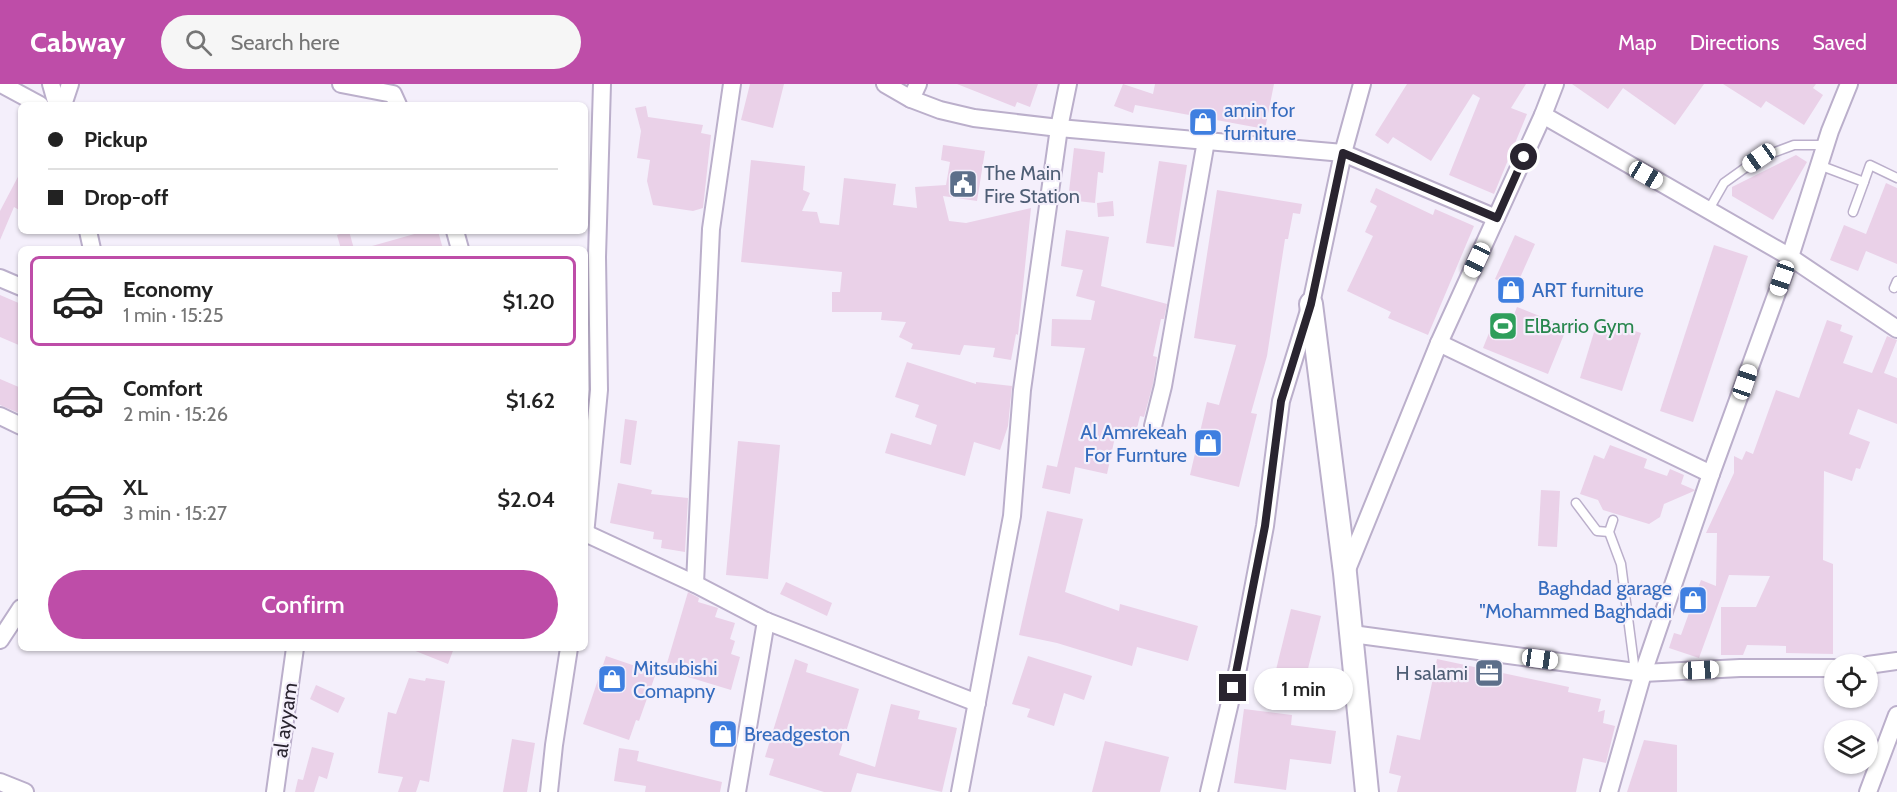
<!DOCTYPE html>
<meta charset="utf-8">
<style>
body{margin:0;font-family:Cabin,sans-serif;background:#f6f6f6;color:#222;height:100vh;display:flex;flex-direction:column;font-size:22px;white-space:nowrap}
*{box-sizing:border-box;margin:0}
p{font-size:20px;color:#767676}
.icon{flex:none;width:33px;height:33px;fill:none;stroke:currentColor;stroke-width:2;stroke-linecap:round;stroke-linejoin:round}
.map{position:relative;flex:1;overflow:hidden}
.drawer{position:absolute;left:18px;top:162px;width:570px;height:405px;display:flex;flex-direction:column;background:#fff;border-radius:9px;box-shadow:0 2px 4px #0004}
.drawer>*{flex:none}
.banner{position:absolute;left:18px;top:18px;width:570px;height:132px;border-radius:9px;box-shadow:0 2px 4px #0004;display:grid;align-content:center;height:132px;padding:0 30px;background:#fff}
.buttons{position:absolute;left:1824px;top:570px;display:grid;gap:12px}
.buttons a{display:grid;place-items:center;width:54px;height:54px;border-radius:50%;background:#fff;box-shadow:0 2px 4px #0004;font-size:30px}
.end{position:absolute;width:27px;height:27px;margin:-14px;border:8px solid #29242f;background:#fff;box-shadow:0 0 0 3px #fff}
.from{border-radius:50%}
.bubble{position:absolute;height:42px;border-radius:21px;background:#fff;box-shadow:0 2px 4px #0004;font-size:20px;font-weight:600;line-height:42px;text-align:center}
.car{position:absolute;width:18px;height:36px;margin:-18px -9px;border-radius:8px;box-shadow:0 0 4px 2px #0007;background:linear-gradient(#fff 24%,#345 0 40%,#fff 0 76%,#345 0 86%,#fff 0)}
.banner b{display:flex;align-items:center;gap:21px;height:57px;font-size:22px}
.banner b+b{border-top:2px solid #e0e0e0}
.banner i{width:15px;height:15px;background:#222}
ul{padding:10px 0 0;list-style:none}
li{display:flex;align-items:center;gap:18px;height:90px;margin:0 12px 9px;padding:0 18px;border:3px solid transparent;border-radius:9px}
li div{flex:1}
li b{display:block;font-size:22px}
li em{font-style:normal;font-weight:600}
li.active{border-color:#be4da8}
li>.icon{width:54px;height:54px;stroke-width:1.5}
.action{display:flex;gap:12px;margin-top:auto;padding:12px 30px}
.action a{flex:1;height:69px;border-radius:36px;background:#be4da8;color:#fff;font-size:24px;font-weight:600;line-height:69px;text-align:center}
header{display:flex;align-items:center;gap:36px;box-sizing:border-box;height:84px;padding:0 30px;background:#be4da8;color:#fff}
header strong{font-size:28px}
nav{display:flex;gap:33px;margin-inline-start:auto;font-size:21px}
.search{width:420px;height:54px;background:#f6f6f6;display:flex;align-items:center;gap:15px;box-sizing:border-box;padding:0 21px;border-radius:33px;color:#767676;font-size:22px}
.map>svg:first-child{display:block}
.building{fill:#ead1e8}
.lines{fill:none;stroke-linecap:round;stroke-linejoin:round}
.lane-casing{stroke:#bbafcb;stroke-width:11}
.street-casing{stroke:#bbafcb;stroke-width:20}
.secondary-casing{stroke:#bbafcb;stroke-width:26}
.lane{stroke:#fff;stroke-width:8}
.street{stroke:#fff;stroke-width:16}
.secondary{stroke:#fff;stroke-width:22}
.route{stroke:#29242f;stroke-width:8}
.labels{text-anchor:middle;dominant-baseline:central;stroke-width:4.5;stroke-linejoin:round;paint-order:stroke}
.shop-label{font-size:20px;fill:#366cbe;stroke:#f4effb;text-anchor:start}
.service-label{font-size:20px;fill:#4e5e75;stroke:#f4effb;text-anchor:start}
.leisure-label{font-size:20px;fill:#27864d;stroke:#f4effb;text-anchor:start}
.street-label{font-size:20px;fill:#29242f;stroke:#f4effb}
</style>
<header>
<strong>Cabway</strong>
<div class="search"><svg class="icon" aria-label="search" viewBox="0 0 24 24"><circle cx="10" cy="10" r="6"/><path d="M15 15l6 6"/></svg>Search here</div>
<nav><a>Map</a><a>Directions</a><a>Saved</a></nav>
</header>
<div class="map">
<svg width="1897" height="708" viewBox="0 0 1897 708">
<rect width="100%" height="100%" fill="#f4effb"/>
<g class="building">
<polygon points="750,0 784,0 773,44 741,36"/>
<polygon points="957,0 1038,0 1030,23 1017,18 1015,23"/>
<polygon points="1123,0 1153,10 1155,0 1274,0 1265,45 1135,21 1133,29 1114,22"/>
<polygon points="1407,0 1526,0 1511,24 1527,30 1494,110 1449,91 1480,14 1473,10 1431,77 1393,53 1388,60 1375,51"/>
<polygon points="1572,0 1704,0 1675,41 1623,4 1608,25"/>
<polygon points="1723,0 1816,0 1813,4 1823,11 1804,41 1766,17 1761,24"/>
<polygon points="646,22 648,33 703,41 701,49 711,51 703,124 693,127 653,121 647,97 650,76 637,74 641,47 635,24"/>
<polygon points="943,61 985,67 977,117 943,112 949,137 966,139 1031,124 1018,251 1016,250 1011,276 993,273 995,264 964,261 960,271 911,265 913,260 899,253 906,238 881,236 882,228 832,228 832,208 840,208 842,188 741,178 751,76 805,82 803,106 810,109 802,127 817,128 820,139 839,141 844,94 896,100 893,121 917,124 915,103 946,101 950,78 941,76"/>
<polygon points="1074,64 1105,68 1103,89 1098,88 1095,119 1068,116"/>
<polygon points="1796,71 1807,78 1773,136 1732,112 1732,103"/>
<polygon points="1159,77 1187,81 1174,163 1146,159"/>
<polygon points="21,87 21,127 14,123 0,156 0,127"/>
<polygon points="1886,99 1897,104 1897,180 1866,167 1858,187 1830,176 1844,141 1866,150"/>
<polygon points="1376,104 1433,131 1435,125 1474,142 1428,251 1388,234 1391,228 1347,207 1373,152 1365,148 1377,122 1370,118"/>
<polygon points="1217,106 1302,120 1300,130 1293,129 1288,155 1285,155 1267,272 1251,329 1257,330 1239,403 1190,391 1207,318 1219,321 1236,261 1194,254"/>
<polygon points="1113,117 1114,132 1098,133 1097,119"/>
<polygon points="1066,146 1109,153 1101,202 1167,220 1164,235 1161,235 1153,272 1157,273 1153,300 1144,333 1140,332 1134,357 1115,353 1107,390 1075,383 1070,410 1042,404 1047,381 1057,383 1085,264 1051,262 1052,235 1091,236 1095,217 1076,212 1083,186 1061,182"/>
<polygon points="349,147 354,165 341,165 337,151"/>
<polygon points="425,147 438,147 443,165 372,165 372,162"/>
<polygon points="1515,151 1535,160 1515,205 1495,195"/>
<polygon points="1714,161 1748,172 1693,338 1660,327"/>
<polygon points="0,211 21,220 21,262 0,253"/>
<polygon points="1517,223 1567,243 1548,290 1483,264 1497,229 1512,236"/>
<polygon points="1598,235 1641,249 1622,307 1580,294"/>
<polygon points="1827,236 1842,241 1840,247 1853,252 1843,279 1872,289 1887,252 1897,256 1884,289 1897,294 1897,340 1858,325 1849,350 1870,358 1860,385 1856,384 1852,397 1824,387 1823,476 1833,480 1833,570 1786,569 1786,562 1747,561 1743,571 1721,571 1721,523 1756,523 1770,492 1729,491 1699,574 1669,564 1674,549 1681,551 1701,496 1716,502 1717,449 1706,449 1734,389 1734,372 1742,376 1746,367 1753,370 1776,306 1799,314"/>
<polygon points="907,278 976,300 976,298 1012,302 1008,342 1000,366 974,358 965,392 885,369 891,349 931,361 937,341 915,333 919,321 895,313"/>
<polygon points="0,295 21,304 21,330 0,321"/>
<polygon points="625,335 637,337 631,381 620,379"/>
<polygon points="738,357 780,361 768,495 726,491"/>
<polygon points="1610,361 1647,375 1644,384 1667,392 1670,385 1684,391 1681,400 1695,406 1694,407 1664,420 1660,433 1649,440 1603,426 1598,416 1580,410 1594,371 1604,375"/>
<polygon points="618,399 652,406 651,410 688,414 685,468 661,464 662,456 653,455 654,448 610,439"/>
<polygon points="1541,406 1560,407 1557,463 1538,462"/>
<polygon points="1047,427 1083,435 1065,508 1119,527 1120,520 1198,542 1188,577 1137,563 1132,582 1057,559 1019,551"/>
<polygon points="786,498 832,519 827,532 780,510"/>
<polygon points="688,508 699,514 698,518 718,524 715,533 735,539 730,555 735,557 731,570 740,573 731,606 665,586"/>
<polygon points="1291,525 1321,532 1301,613 1271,606"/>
<polygon points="408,564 454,564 448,580"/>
<polygon points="606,572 656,589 639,637 636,636 629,656 583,640"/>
<polygon points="1028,572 1092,592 1084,616 1064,609 1054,642 1027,633 1030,625 1012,620"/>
<polygon points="795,575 808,580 806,588 859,605 839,671 875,683 891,620 920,627 918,635 957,644 942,708 857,689 851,708 824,708 769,691 774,675 765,673"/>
<polygon points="1437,575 1569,603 1568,608 1601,615 1598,628 1605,626 1603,639 1615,642 1606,679 1583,674 1576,708 1397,708 1401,692 1389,689 1397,651 1420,656"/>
<polygon points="409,594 425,597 426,594 445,597 429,698 420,696 416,708 398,708 403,693 378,689 388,628 396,630"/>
<polygon points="316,601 345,614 338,629 310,615"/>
<polygon points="1244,625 1292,631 1291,641 1336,647 1331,680 1290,675 1286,706 1234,699"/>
<polygon points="512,655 535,659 527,708 503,708"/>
<polygon points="1644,656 1677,661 1677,708 1627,708"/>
<polygon points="1105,657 1169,673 1160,708 1092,708"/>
<polygon points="312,663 334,669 327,695 319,692 314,708 295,708 298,695 303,696"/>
<polygon points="619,664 639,667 637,677 722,698 720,708 645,708 646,702 614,697"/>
</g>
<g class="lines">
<g class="lane-casing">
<g id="lane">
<polyline points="1819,81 1864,98 1853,128"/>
<polyline points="1864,98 1870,81 1897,94"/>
<polyline points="1708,127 1724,99 1759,74 1794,61 1826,61"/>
<polyline points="1894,204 1897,197"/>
<polyline points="1576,419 1597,447 1609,448"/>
<polyline points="1613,436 1609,448 1621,480 1635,588"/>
</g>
</g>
<g class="street-casing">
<g id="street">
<polyline points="1,0 40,21"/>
<polyline points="51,0 57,21"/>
<polyline points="341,0 393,10 398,21"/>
<polyline points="885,0 911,15 940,26 974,34 1059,44 1343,69 1496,134"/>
<polyline points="911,15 918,0"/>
<polyline points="63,21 70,0"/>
<polyline points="1543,31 1790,173 1897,245"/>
<polyline points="88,147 92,165"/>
<polyline points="455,147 460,165"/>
<polyline points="0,194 21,203"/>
<polyline points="1439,259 1711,390"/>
<polyline points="0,332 21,342"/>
<polyline points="1153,342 1163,302 1206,57"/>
<polyline points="585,449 695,500 766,537 977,619"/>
<polyline points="585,451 599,306 597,173 602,0"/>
<polyline points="1346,488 1439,259 1543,31 1555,0"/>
<polyline points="695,500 711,145 732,0"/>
<polyline points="1352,550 1643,589 1740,584 1834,584"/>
<polyline points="0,556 21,524"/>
<polyline points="1868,581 1897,577"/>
<polyline points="0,698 25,708"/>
<polyline points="275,708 295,564"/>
<polyline points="549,708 554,661 569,564"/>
<polyline points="737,708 766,537"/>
<polyline points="960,708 1012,432 1022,306 1059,44 1068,0"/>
<polyline points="1209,708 1238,584 1265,442 1281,317 1311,220 1343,69 1362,0"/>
<polyline points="1609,708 1643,589 1711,390 1790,173 1830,47 1849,0"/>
<polyline points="1868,708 1897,631"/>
</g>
</g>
<g class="secondary-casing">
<polyline id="secondary" points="1311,220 1345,489 1367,708"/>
</g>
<use href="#lane" class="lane"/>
<use href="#street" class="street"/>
<use href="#secondary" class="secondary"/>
</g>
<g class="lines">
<polyline class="route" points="1233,604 1265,442 1281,317 1311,220 1343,69 1497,134 1524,73"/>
</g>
<defs>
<g id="shop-square" transform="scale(1.5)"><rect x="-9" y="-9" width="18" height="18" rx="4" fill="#3f7fe0" stroke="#f4effb"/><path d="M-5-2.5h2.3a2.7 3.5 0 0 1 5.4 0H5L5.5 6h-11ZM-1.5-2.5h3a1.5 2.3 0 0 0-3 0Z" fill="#fff"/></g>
<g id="civic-square" transform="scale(1.5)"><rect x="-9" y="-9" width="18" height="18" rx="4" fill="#5c6f8a" stroke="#f4effb"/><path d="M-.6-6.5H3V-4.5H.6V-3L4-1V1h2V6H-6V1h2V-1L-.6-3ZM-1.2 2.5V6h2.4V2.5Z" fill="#fff"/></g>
<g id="stadium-square" transform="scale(1.5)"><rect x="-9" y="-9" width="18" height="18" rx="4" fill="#2e9e5b" stroke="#f4effb"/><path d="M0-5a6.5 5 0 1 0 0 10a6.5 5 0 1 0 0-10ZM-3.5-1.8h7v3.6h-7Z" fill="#fff"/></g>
<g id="office-square" transform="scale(1.5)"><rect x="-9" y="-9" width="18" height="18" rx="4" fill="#5c6f8a" stroke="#f4effb"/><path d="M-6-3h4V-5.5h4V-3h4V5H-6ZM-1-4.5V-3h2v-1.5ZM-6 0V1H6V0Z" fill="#fff"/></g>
</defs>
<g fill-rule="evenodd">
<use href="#shop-square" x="1203" y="38"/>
<use href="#civic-square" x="963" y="100"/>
<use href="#shop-square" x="1511" y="206"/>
<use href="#stadium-square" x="1503" y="242"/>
<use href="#shop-square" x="1208" y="359"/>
<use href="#shop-square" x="1693" y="516"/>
<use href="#office-square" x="1489" y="589"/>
<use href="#shop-square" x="612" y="595"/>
<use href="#shop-square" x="723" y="650"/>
</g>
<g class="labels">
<g class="shop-label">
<text x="1224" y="26">amin for<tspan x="1224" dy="23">furniture</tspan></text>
<text x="1532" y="206">ART furniture</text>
<text x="1187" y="348" text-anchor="end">Al Amrekeah<tspan x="1187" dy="23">For Furnture</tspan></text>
<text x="1672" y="504" text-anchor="end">Baghdad garage<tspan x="1672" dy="23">"Mohammed Baghdadi</tspan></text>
<text x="633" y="584">Mitsubishi<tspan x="633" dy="23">Comapny</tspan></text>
<text x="744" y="650">Breadgeston</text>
</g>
<g class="service-label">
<text x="984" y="89">The Main<tspan x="984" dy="23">Fire Station</tspan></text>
<text x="1468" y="589" text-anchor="end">H salami</text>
</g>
<g class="leisure-label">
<text x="1524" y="242">ElBarrio Gym</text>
</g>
<g class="street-label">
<text transform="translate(285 636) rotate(-82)">al ayyam</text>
</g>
</g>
</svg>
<div class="buttons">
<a><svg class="icon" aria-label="locate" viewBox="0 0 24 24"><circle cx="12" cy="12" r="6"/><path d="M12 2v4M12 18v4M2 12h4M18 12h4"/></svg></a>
<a><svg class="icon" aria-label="layers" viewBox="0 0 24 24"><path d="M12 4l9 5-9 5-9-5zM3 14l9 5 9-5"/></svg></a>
</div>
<i class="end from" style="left:1524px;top:73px"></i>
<i class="end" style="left:1233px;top:604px"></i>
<div class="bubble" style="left:1254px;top:584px;width:99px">1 min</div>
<i class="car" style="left:1759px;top:74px;rotate:235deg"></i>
<i class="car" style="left:1646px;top:91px;rotate:120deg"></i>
<i class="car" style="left:1477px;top:176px;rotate:205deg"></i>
<i class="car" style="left:1782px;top:194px;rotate:199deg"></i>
<i class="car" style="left:1745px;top:298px;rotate:19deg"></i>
<i class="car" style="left:1540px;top:575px;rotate:98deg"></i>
<i class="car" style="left:1701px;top:586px;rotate:87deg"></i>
<div class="banner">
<b><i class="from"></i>Pickup</b>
<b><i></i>Drop-off</b>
</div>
<section class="drawer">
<ul>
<li class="active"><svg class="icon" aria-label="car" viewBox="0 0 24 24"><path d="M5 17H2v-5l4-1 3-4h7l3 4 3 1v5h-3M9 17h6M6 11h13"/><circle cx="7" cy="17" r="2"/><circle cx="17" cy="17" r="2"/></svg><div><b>Economy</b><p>1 min · 15:25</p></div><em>$1.20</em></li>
<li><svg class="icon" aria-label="car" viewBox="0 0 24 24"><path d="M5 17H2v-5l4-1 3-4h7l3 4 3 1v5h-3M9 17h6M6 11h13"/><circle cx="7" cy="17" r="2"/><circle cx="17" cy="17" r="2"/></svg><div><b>Comfort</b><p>2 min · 15:26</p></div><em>$1.62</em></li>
<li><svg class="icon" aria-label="car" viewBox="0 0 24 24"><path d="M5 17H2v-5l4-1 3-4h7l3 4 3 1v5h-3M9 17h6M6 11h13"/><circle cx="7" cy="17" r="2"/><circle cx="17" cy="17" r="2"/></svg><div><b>XL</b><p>3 min · 15:27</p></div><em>$2.04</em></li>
</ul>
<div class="action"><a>Confirm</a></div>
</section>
</div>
